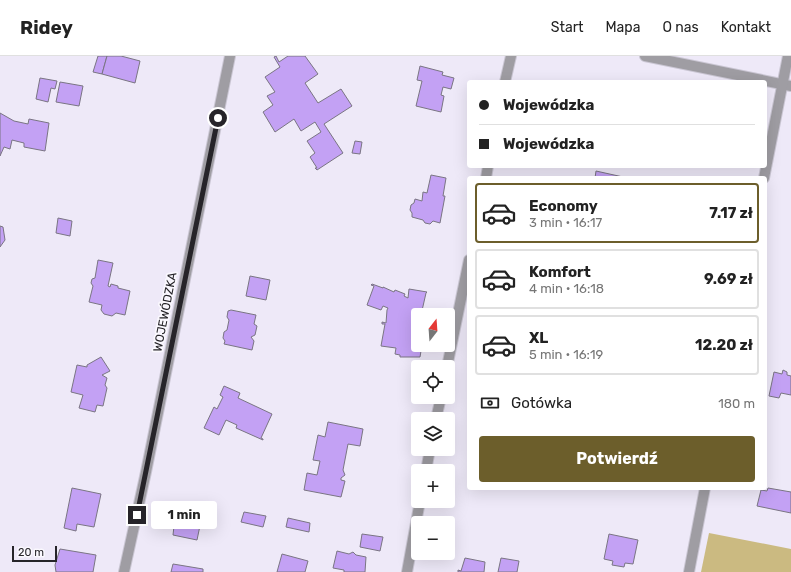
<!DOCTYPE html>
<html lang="pl">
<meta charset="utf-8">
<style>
body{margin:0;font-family:Rubik,sans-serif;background:#f2f2f2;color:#222;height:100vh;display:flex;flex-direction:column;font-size:15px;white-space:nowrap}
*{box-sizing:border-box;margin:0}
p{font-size:13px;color:#767676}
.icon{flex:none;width:22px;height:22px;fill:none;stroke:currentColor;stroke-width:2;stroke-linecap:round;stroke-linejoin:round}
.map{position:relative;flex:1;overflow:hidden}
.sheet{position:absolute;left:467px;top:120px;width:300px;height:314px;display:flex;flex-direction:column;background:#fff;border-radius:4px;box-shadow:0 4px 16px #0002}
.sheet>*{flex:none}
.hud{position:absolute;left:467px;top:24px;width:300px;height:88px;border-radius:4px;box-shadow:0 4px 16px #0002;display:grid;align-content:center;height:88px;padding:0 12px;background:#fff}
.needle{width:26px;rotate:17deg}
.controls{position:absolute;left:411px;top:252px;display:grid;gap:8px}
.controls a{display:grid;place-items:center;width:44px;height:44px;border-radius:4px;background:#fff;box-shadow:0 4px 16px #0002;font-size:20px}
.scale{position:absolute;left:12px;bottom:10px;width:45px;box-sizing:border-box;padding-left:4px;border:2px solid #262429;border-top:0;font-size:11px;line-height:14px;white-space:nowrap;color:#262429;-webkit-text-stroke:3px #faf8fe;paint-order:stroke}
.end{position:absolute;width:18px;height:18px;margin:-9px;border:5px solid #262429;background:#fff;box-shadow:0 0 0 2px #fff}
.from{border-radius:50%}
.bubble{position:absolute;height:28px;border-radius:4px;background:#fff;box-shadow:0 4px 16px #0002;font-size:13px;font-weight:700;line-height:28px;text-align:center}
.hud b{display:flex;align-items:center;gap:14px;height:38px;font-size:15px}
.hud b+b{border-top:1px solid #e0e0e0}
.hud i{width:10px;height:10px;background:#222}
ul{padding:7px 0 0;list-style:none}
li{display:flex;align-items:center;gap:12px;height:60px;margin:0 8px 6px;padding:0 4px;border:2px solid #e0e0e0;border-radius:4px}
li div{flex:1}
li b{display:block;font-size:15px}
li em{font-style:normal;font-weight:700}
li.selected{border-color:#6c5e2b}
li>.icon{width:36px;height:36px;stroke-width:1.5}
.pay{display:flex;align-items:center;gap:10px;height:44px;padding:0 12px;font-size:15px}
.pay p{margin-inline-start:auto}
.primary-button{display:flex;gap:8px;margin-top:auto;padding:8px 12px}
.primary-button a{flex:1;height:46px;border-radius:4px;background:#6c5e2b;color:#fff;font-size:16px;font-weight:700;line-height:46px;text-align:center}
header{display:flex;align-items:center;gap:24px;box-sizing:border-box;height:56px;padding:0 20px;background:#fff;border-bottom:1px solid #e0e0e0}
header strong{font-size:19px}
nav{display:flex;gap:22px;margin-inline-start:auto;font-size:14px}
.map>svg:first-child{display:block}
.green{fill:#cbba81}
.building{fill:#c3a1f4;stroke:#7a7583}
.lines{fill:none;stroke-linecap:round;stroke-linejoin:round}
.minor-casing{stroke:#cac6d3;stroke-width:12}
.minor{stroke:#9f9da3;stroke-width:10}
.route{stroke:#262429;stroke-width:5}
.labels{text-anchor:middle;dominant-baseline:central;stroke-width:3.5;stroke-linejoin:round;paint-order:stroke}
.street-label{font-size:12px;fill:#262429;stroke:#faf8fe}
</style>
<header>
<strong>Ridey</strong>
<nav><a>Start</a><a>Mapa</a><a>O nas</a><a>Kontakt</a></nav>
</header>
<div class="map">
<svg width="791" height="516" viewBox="0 0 791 516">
<rect width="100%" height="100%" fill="#eee9f8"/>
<polygon class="green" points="709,477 791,493 791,516 701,516"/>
<g class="building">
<polygon points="98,0 107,0 102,18 93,16"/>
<polygon points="107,0 121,0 140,5 135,27 102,18"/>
<polygon points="276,0 279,6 288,0 305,0 318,18 305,27 318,47 341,33 352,50 324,68 343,97 317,114 315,112 317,112 310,101 315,97 307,85 321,76 315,66 301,75 294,63 275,76 263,56 273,49 267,40 275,36 265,21 280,11 274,1"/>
<polygon points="420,10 443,16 442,19 454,22 451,33 443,31 441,39 444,40 441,56 416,50 422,25 417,24"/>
<polygon points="40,22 57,25 55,33 51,32 48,46 36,43"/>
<polygon points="60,26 83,30 79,50 56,46"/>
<polygon points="0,57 14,65 28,68 29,63 49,67 45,95 24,91 24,87 12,84 10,93 4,91 0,100"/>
<polygon points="355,85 362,86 360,98 352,97"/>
<polygon points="596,115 623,121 623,122 595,122"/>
<polygon points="431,119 446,122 443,140 445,140 440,167 433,165 430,168 425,167 423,164 412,161 412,157 410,154 411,149 414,147 415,143 422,145 423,136 427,137"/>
<polygon points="58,162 72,165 70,180 56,177"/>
<polygon points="0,170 3,171 5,184 0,191"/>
<polygon points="98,204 113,207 108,230 110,231 111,228 118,230 118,232 130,235 125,259 116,257 112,260 104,258 101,254 102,249 89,246 93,230 91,227 92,223 95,222"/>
<polygon points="250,220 270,224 266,244 246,240"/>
<polygon points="372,228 383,232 383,231 394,236 395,234 405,238 404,240 408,242 409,233 427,236 426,237 421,259 418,259 417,277 418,277 418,289 422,289 420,301 400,301 400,299 395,298 396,292 381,290 385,268 382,268 382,266 386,267 387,254 388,252 383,250 381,254 367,249 374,230 371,229"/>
<polygon points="231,254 256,259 254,268 257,270 255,279 251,281 254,285 252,294 224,288 225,285 223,282 224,276 227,274 229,264 227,261 228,255"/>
<polygon points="101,301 110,315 102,319 107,322 105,329 107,332 103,350 97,349 95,356 79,352 83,339 71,336 77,309 87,311 87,309"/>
<polygon points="783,314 787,316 787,319 791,320 791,339 781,337 779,342 769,340 774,316 782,318"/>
<polygon points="224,330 240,337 238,342 272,358 261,382 263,383 263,384 236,372 237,369 226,364 219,379 204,372 214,351 217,353 223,341 220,339"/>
<polygon points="328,366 363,373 360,390 348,388 343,414 345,419 341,422 341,424 345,425 341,441 304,434 307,417 317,419 320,405 313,404 318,379 325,381"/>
<polygon points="72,432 101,438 94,471 77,468 76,475 64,472"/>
<polygon points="768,432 791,436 791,457 757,450 761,434 767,435"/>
<polygon points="178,455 202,460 197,484 173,479 174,470 178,471 178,464 176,464"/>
<polygon points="244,456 266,460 263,471 241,466"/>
<polygon points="288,462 310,467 309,476 286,471"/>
<polygon points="362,478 383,481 380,495 360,491"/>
<polygon points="609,478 638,484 633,508 625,507 624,511 612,509 613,505 604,503"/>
<polygon points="60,493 96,499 93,516 56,516 55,509"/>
<polygon points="337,495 349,498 353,496 356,499 366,501 365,516 344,516 344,514 333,512"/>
<polygon points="282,498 308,505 305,516 277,516"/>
<polygon points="465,502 485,506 484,516 458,516 458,514 461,515"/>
<polygon points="501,502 519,505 517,516 498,516"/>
<polygon points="173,508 203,513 203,516 171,516"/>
</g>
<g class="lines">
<g class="minor-casing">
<g id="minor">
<polyline points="645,0 791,30"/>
<polyline points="505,26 511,0"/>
<polyline points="486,122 488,110"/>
<polyline points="764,122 788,0"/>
<polyline points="447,311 469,204"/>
<polyline points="436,363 441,341"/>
<polyline points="426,415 430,393"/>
<polyline points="124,516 146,416 230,0"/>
<polyline points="407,516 420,445"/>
<polyline points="689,516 705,432"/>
</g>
</g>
<use href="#minor" class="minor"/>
</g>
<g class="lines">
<polyline class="route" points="137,459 218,62"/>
</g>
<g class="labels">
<g class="street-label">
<text transform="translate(165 256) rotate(-79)">WOJEWÓDZKA</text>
</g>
</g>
</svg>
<div class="controls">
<a><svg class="needle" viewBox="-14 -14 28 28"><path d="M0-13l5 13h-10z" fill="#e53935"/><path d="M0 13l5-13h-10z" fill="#767676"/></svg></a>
<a><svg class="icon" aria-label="locate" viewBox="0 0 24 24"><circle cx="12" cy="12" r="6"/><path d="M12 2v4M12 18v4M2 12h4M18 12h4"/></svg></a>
<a><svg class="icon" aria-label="layers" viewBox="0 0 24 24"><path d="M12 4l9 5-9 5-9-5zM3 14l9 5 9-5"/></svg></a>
<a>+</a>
<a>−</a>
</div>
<div class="scale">20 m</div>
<i class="end from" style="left:218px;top:62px"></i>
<i class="end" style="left:137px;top:459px"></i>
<div class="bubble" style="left:151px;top:445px;width:66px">1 min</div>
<div class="hud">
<b><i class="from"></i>Wojewódzka</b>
<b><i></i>Wojewódzka</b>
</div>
<section class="sheet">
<ul>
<li class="selected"><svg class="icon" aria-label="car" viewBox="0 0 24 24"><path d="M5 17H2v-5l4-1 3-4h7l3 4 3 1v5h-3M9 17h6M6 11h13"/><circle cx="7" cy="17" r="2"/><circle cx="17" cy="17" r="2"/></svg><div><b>Economy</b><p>3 min · 16:17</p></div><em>7.17 zł</em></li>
<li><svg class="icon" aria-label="car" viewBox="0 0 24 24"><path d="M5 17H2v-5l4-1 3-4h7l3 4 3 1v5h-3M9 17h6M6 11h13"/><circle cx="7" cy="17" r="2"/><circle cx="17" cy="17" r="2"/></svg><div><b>Komfort</b><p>4 min · 16:18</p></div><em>9.69 zł</em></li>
<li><svg class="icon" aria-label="car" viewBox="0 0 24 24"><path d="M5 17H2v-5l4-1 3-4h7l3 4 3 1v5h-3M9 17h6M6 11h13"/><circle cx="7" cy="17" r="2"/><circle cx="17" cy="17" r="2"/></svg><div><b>XL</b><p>5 min · 16:19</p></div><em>12.20 zł</em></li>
</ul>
<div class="pay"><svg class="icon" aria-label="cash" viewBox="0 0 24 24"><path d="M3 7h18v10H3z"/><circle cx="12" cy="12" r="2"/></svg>Gotówka<p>180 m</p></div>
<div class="primary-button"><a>Potwierdź</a></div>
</section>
</div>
